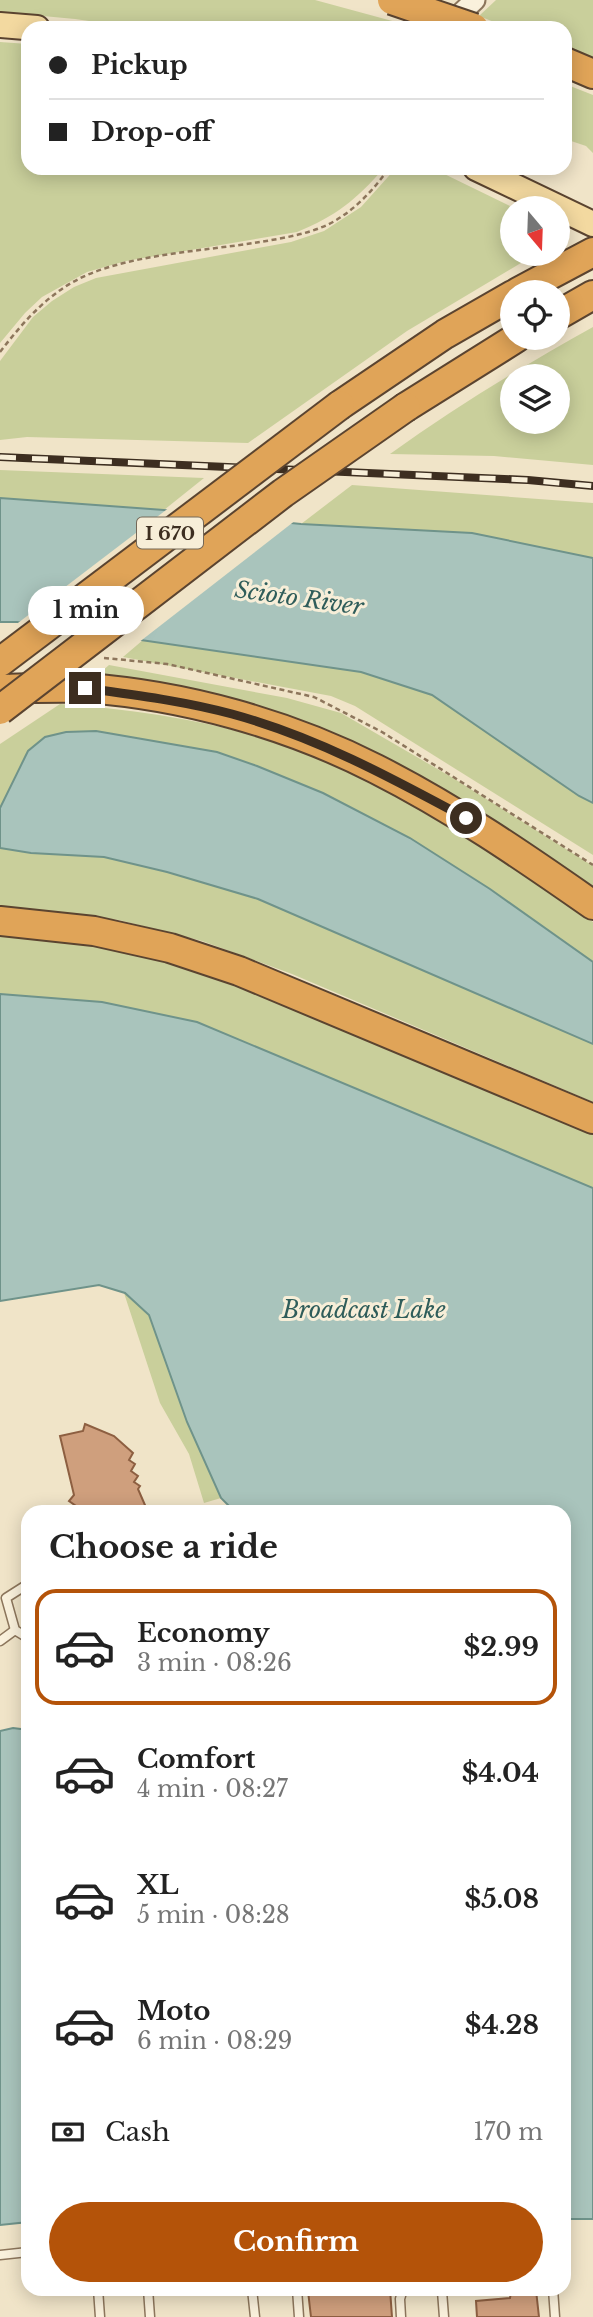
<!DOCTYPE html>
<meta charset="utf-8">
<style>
body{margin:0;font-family:"Libre Baskerville",serif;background:#f2f2f2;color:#222;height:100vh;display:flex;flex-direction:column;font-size:26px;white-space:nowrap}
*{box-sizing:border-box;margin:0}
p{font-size:23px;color:#767676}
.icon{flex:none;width:38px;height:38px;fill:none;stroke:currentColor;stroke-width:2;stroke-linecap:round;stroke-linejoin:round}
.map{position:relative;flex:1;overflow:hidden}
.drawer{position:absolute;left:21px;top:1505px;width:550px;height:791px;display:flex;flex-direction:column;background:#fff;border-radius:21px;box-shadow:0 4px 18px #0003}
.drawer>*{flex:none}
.top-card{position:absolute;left:21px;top:21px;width:551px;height:154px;border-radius:21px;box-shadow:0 4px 18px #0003;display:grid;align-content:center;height:154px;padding:0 28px;background:#fff}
.needle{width:46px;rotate:161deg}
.controls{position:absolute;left:500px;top:196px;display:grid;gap:14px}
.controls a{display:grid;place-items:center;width:70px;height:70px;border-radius:50%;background:#fff;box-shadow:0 4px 18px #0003;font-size:35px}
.end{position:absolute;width:32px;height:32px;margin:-16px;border:9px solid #3d2e20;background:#fff;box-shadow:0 0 0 4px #fff}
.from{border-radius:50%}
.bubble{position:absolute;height:49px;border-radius:24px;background:#fff;box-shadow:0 4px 18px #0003;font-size:23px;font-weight:700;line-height:49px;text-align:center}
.top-card b{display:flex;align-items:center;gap:24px;height:66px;font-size:26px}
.top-card b+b{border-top:2px solid #e0e0e0}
.top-card i{width:18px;height:18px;background:#222}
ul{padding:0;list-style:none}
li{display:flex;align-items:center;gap:21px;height:116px;margin:0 14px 10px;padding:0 14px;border:4px solid transparent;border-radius:21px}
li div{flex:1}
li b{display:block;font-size:26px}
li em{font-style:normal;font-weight:700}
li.selected{border-color:#b45309}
li>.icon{width:63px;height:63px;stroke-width:1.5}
h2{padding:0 28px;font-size:32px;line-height:84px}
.pay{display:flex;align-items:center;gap:18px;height:77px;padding:0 28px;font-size:26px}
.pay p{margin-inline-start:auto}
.action{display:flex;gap:14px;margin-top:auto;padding:14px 28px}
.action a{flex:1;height:80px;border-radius:42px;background:#b45309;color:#fff;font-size:28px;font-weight:700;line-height:80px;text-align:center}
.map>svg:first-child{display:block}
.green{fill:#c9cf9b;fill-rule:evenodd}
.water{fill:#a9c4bc;stroke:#6f938a;stroke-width:2}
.pier{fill:#f0e4c8}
.building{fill:#cf9f7d;stroke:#8d5f41;stroke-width:2}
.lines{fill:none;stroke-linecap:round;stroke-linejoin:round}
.service-casing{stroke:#8d765c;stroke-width:11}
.tertiary-casing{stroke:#8d765c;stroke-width:23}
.primary-casing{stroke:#5b4430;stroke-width:28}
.motorway-casing{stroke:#5b4430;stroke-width:32}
.path{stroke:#8d765c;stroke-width:2.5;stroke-dasharray:5 3.5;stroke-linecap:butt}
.service{stroke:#faf1dc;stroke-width:8}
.tertiary{stroke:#faf1dc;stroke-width:19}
.primary{stroke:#f3d9a0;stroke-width:24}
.motorway{stroke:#e0a458;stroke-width:28}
.rail-casing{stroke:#3d2e20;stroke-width:8}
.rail{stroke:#f7eed8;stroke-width:5;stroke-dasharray:16;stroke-linecap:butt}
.motorway-bridge-casing{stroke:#5b4430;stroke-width:32;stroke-linecap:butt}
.motorway-bridge{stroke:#e0a458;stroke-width:28}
.route{stroke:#3d2e20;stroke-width:9}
.labels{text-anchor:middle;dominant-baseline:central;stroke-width:6;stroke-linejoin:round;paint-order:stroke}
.shield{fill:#f7eed8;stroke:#756857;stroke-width:2}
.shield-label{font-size:19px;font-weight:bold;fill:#3d2e20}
.water-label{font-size:23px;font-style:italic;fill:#2f5d5a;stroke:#f7eed8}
</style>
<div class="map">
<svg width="593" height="2317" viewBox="0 0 593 2317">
<rect width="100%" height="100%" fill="#f0e4c8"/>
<g class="green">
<polygon points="0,0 315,0 418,28 138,28 75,19 0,12"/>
<polygon points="496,0 593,0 593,62 565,51 565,28 509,28 479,16"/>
<path d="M 0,42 L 28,44 L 28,168 L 384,168 C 356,200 336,216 297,232 L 126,261 L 87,272 L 42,297 L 25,313 L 0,343 Z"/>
<polygon points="565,84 593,95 593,153 586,146 565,139"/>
<polygon points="396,168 432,168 514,208 513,254 536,254 407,331 248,443 27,437 0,440 0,361 33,317 52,301 74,287 96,278 291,242 324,231 361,207"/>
<path d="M 593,327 L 593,465 L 494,456 L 390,454 C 455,407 523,366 593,327 ZM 558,376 L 558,422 L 513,422 L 513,376 Z"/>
<polygon points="0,470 204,478 164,510 0,498"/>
<polygon points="352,485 593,503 593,558 472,533 301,524"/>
<polygon points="143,640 361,672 432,695 579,796 593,803 593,855 355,706 331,696 123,657"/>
<polygon points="109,665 287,698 341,713 453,778 593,866 593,886 472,805 371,752 94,678"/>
<path d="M 60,704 C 159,711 258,728 349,771 C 436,812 514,868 593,922 L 593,962 L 490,889 L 410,838 L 323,793 L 257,766 L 217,752 L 28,751 L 0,808 L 0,744 Z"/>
<polygon points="0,848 31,853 104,857 167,872 259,899 593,1044 593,1102 292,974 202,941 119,920 48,911 0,908"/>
<polygon points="0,935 63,938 170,961 259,990 593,1130 593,1188 197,1022 102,1002 0,994"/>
<polygon points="99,1285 125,1292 149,1315 187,1422 221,1498 204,1503 189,1454 160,1403 124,1293 99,1285 0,1302"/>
</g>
<g class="water">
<polygon points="0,498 164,510 301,524 472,533 593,558 593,803 579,796 432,695 361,672 17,622 0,622"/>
<polygon points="96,731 217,752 257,766 323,793 410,838 490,889 593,962 593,1044 258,899 167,872 104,857 31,853 0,848 0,808 28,751 45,737 66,732"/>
<polygon points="0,994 102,1002 197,1022 593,1188 593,2219 564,2219 564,1777 569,1758 564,1745 564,1512 239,1512 231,1508 221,1498 187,1422 149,1315 125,1293 99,1285 0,1301"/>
<polygon points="13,1728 28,1730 28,2222 0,2225 0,1731"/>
</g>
<polygon class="pier" points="170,507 296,520 138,643 14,626"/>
<g class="building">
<polygon points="85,1424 114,1436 133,1453 129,1460 135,1464 131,1471 138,1476 134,1482 140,1486 138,1489 148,1512 71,1512 76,1506 69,1501 74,1495 60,1436 83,1431"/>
<polygon points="331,2289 390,2289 392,2317 311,2317 308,2291"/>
<polygon points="536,2290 539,2317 477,2317 476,2301 510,2298 511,2292"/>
</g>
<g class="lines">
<g class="service-casing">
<g id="service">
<polyline points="28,1584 6,1598 15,1630 28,1638"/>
<polyline points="0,1641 15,1630"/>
<polyline points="0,2255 28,2252"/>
<polyline points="98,2289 100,2317"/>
<polyline points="148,2289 150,2317"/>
<polyline points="252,2289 255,2317"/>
<polyline points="297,2289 299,2317"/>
<polyline points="444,2289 442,2291 444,2317"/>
<polyline points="553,2289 555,2317"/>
<polyline points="401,2317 400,2299 403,2289"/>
</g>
</g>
<g class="tertiary-casing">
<polyline id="tertiary" points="446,27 475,0"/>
</g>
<g class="primary-casing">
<g id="primary">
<polyline points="0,25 37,28"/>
<polyline points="476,168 593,224"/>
</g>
</g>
<g class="motorway-casing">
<g id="motorway">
<polyline points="565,62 593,74"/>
<polyline points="518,292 593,252"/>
<polyline points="558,315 593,295"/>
<polyline points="340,405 445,334 513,295"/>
<polyline points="406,407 516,338"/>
<path d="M 0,689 C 28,688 57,687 85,688 C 184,695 288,724 376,769 C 453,808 523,856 593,905"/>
<polyline points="0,921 94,931 170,948 239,971 593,1119"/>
</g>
</g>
<g class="path">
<path d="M 0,352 C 24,321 50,291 87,275 C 137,254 201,251 254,243 C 278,239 305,235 327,225 C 352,213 373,191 389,168"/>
<polyline points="104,658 167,664 314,697 382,732 593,865"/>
</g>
<use href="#service" class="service"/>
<use href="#tertiary" class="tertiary"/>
<use href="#primary" class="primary"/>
<use href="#motorway" class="motorway"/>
<g class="rail-casing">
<polyline id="rail" points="0,457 528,480 593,486"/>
</g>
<use href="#rail" class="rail"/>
<g class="motorway-bridge-casing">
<g id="motorway-bridge">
<polyline points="392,0 474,28"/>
<polyline points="0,662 340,405"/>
<polyline points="0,710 283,493 406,407"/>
</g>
</g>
<use href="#motorway-bridge" class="motorway-bridge"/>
</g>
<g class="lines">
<path class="route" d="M 85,688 C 135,695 184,701 232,714 C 316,737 390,777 466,818"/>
</g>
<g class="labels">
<rect class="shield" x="137" y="517.5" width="66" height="31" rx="5"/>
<g class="shield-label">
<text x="170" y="533">I 670</text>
</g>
<g class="water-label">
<text transform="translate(299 598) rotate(8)">Scioto River</text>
<text x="364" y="1310">Broadcast Lake</text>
</g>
</g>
</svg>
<div class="controls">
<a><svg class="needle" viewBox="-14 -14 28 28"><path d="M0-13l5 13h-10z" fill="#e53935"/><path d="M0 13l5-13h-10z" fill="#767676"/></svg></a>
<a><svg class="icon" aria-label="locate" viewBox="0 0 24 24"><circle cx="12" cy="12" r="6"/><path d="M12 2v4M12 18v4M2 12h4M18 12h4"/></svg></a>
<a><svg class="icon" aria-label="layers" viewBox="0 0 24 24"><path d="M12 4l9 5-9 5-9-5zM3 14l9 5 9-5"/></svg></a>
</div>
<i class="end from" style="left:466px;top:818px"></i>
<i class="end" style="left:85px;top:688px"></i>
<div class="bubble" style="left:28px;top:586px;width:116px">1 min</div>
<div class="top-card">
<b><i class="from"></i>Pickup</b>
<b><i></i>Drop-off</b>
</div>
<section class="drawer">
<h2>Choose a ride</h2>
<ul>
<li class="selected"><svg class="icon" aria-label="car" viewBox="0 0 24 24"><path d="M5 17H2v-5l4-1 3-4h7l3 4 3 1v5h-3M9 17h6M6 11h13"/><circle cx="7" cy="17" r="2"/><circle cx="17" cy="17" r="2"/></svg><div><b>Economy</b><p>3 min · 08:26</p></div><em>$2.99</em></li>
<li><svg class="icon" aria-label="car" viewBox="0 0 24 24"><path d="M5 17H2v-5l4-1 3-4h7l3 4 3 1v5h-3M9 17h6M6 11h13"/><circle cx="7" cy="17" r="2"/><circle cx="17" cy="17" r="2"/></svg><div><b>Comfort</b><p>4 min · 08:27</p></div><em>$4.04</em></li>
<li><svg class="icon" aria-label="car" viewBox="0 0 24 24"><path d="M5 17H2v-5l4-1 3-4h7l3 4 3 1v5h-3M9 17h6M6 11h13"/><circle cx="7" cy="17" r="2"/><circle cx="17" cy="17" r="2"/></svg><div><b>XL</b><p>5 min · 08:28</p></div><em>$5.08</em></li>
<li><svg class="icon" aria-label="car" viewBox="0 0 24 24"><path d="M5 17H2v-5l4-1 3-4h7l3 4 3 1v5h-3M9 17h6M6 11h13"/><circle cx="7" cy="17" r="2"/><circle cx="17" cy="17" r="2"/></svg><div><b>Moto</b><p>6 min · 08:29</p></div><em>$4.28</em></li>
</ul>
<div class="pay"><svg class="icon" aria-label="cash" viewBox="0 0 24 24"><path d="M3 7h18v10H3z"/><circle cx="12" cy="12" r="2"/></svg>Cash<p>170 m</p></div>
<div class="action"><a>Confirm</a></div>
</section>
</div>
